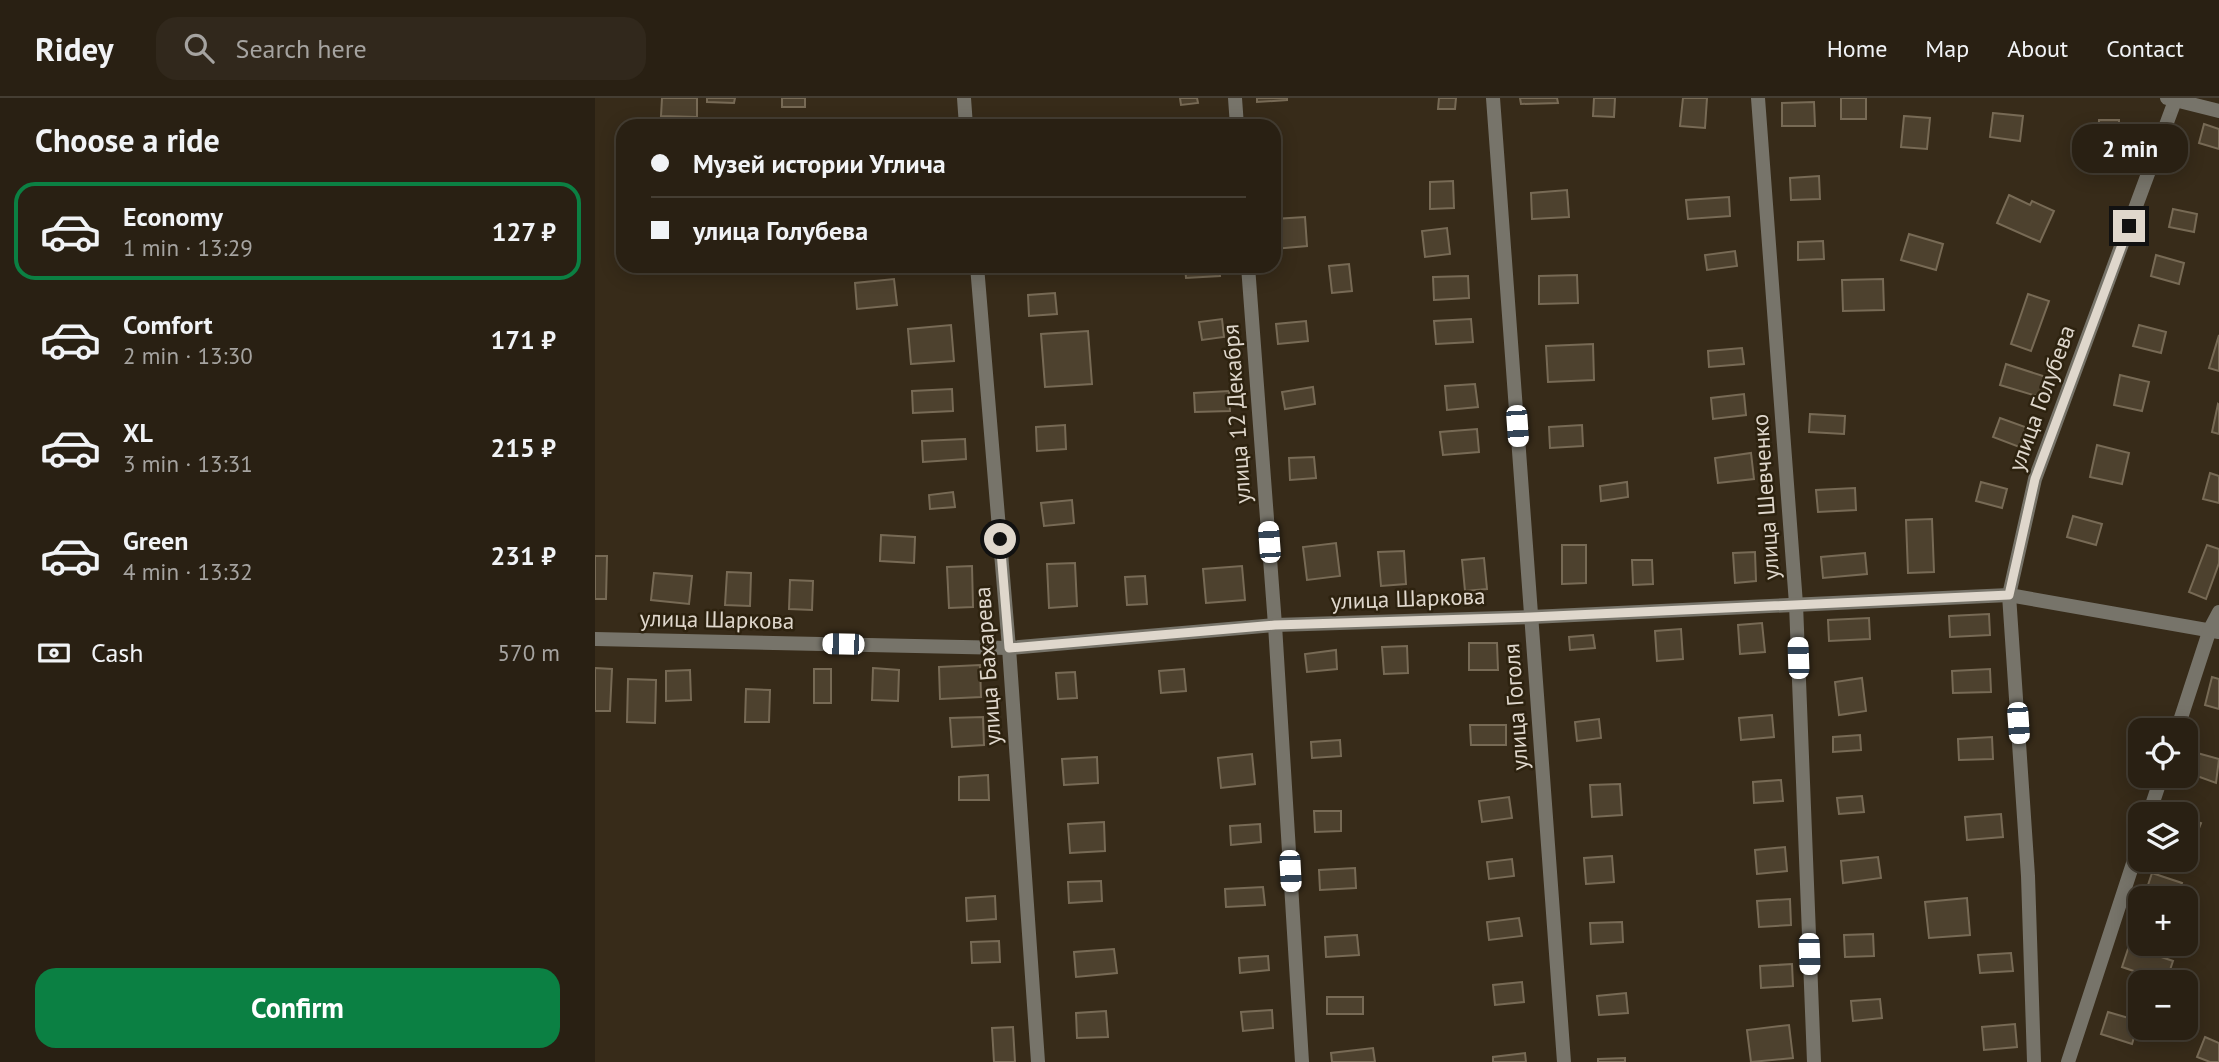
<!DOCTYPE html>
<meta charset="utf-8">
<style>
body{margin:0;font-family:"PT Sans",sans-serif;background:#31281c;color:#f1f3f6;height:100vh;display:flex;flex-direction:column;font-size:26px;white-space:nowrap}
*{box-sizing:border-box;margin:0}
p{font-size:23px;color:#a5a3a0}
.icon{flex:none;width:38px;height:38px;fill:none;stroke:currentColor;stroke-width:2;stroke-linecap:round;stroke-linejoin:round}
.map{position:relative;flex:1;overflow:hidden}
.drawer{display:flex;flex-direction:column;background:#292013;width:595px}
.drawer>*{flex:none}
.top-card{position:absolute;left:21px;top:21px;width:665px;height:154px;border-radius:21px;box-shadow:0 4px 18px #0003,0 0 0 2px #453e33;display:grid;align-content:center;height:154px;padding:0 35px;background:#292013}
.fabs{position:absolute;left:1533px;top:620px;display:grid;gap:14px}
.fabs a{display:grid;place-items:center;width:70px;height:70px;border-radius:14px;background:#292013;box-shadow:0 4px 18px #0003,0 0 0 2px #453e33;font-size:35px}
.end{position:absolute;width:32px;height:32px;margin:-16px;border:9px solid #dfd7cc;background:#111;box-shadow:0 0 0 4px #111}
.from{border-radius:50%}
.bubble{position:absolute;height:49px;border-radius:21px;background:#292013;box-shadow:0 4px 18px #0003,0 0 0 2px #453e33;font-size:23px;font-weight:800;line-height:49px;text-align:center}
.car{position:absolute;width:21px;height:42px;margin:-21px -10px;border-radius:9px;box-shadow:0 0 5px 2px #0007;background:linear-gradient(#fff 24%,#345 0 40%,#fff 0 76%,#345 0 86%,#fff 0)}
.top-card b{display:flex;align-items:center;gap:24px;height:66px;font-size:26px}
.top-card b+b{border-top:2px solid #453e33}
.top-card i{width:18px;height:18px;background:#f1f3f6}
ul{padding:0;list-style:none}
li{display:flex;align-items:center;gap:21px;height:98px;margin:0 14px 10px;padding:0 21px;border:4px solid transparent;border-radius:21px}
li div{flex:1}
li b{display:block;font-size:26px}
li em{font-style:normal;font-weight:800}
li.selected{border-color:#0b8043}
li>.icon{width:63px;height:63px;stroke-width:1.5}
h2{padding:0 35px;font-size:32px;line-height:84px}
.pay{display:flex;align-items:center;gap:18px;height:77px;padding:0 35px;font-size:26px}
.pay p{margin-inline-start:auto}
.button{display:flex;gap:14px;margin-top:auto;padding:14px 35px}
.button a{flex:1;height:80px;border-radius:21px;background:#0b8043;color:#fff;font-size:28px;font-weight:800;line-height:80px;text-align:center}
header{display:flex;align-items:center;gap:42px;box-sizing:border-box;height:98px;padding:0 35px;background:#292013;border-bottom:2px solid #453e33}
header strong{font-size:33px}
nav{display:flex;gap:38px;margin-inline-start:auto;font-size:24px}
.search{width:490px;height:63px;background:#31281c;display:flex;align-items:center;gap:18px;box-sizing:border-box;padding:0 24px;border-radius:21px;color:#a5a3a0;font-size:26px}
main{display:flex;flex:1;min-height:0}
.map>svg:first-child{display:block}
.building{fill:#4d412e;stroke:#776a55;stroke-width:2}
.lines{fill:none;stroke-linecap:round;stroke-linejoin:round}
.street{stroke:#77746a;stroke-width:14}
.route{stroke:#dfd7cc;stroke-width:9}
.labels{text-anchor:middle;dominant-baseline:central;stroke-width:5;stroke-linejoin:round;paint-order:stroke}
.street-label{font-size:23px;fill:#dfd7cc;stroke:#2d220f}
</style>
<header>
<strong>Ridey</strong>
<div class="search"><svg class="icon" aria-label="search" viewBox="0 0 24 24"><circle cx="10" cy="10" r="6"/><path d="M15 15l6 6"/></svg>Search here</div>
<nav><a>Home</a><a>Map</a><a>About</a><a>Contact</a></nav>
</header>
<main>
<section class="drawer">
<h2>Choose a ride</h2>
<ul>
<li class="selected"><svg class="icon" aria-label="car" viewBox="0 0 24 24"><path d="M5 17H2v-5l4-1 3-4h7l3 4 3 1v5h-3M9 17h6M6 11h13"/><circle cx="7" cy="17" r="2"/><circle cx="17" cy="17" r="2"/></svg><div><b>Economy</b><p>1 min · 13:29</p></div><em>127 ₽</em></li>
<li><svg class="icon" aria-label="car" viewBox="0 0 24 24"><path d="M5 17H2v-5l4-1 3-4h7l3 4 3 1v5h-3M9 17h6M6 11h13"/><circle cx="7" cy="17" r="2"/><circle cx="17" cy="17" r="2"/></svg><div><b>Comfort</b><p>2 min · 13:30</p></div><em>171 ₽</em></li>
<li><svg class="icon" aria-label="car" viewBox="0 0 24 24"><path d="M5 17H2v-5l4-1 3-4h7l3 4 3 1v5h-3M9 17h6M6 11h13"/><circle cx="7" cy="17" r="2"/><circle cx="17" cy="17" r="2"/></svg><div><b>XL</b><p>3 min · 13:31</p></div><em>215 ₽</em></li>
<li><svg class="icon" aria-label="car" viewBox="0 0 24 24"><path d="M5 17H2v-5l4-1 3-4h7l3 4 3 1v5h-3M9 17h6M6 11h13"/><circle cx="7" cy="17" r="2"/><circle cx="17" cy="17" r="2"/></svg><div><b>Green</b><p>4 min · 13:32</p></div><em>231 ₽</em></li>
</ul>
<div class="pay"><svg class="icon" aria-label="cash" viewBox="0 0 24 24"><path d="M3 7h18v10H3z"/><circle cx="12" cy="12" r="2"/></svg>Cash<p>570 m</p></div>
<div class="button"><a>Confirm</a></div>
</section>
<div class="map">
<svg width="1624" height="964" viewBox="0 0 1624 964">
<rect width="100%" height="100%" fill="#372b19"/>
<g class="building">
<polygon points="67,0 102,0 102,19 66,18"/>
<polygon points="112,0 140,0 139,5 112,4"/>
<rect x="187" y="0" width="23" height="9"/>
<polygon points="585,0 602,0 603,5 586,7"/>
<polygon points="662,0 692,0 692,2 662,4"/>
<polygon points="844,0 861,0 860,11 843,11"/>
<polygon points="925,0 962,0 963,5 926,6"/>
<polygon points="999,0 1020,0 1019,19 998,18"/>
<polygon points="1088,0 1112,0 1110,30 1085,28"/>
<rect x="1246" y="0" width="25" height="21"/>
<polygon points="1219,4 1220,28 1187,28 1187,5"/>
<polygon points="1398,15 1428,18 1425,43 1395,39"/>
<polygon points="1309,18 1335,20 1332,51 1306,49"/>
<polygon points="1504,22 1524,22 1524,48 1503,47"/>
<polygon points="1609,26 1624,31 1624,51 1604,45"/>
<polygon points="1224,78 1225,101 1196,102 1195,80"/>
<polygon points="858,83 859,110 835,111 835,84"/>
<polygon points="972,92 974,119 937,121 936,95"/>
<polygon points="1414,97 1435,107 1437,103 1459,113 1445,144 1402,125"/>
<polygon points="1134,99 1135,118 1093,121 1091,102"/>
<polygon points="1578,111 1602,116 1599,134 1574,129"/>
<polygon points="710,119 712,148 679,151 679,121"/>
<polygon points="852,130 855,156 830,159 827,133"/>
<polygon points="1314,136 1348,146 1341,172 1306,162"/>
<polygon points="1228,143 1229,161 1203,162 1203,144"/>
<polygon points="1140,153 1142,168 1112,172 1110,157"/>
<polygon points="1561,157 1589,165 1584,186 1556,178"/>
<polygon points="754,166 757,193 737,195 734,168"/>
<polygon points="590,168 624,168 625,178 591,180"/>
<polygon points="982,177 983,205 944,206 944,178"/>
<polygon points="873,178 874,200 839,202 838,179"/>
<polygon points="299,181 302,207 262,211 260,185"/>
<polygon points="1288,181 1289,212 1248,213 1247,182"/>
<polygon points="460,195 462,216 434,218 433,197"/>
<polygon points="1433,196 1454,203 1436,253 1416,246"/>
<polygon points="627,221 629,239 607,242 604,224"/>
<polygon points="876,221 878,244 841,246 839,223"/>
<polygon points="711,223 713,243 683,246 681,226"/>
<polygon points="356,227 359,263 316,266 313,231"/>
<polygon points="1544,227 1571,234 1566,255 1538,248"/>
<polygon points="493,233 497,286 450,289 446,236"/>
<polygon points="1624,237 1624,273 1614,270"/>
<polygon points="998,246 999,282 953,284 951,248"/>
<polygon points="1147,250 1149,266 1114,269 1113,253"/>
<polygon points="1411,266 1451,279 1445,299 1405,287"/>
<polygon points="1525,277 1554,284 1547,313 1519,307"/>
<polygon points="880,286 883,309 852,312 850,288"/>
<polygon points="718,289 720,306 690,311 687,294"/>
<polygon points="357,291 358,313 318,315 317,293"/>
<polygon points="634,293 635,313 600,314 599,295"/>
<polygon points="1149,296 1151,317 1118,321 1116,300"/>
<polygon points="1623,306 1624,307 1624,336 1617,334"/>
<polygon points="1215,316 1250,318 1249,336 1214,334"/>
<polygon points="1405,320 1433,330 1427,350 1398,339"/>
<polygon points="470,327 471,351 442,353 441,329"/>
<polygon points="987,327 988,348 955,350 954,329"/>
<polygon points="882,331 884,354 848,357 845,334"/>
<polygon points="370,341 371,361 328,364 327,343"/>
<polygon points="1502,347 1534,355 1527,386 1495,379"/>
<polygon points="1156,355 1159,381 1123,385 1120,360"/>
<polygon points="719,359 721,380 695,382 694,360"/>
<polygon points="1615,375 1624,378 1624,405 1608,401"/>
<polygon points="1032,384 1033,399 1006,403 1005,388"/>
<polygon points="1386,384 1412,391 1407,410 1381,403"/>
<polygon points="1260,390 1261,412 1223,414 1221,392"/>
<polygon points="358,394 360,409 335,411 334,397"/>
<polygon points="477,402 479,425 449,428 446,405"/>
<polygon points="1478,418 1507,426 1501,447 1472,439"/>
<polygon points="1337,421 1339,474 1313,475 1311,422"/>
<polygon points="286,437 320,439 319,465 285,463"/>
<polygon points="741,445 745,478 712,482 708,449"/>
<polygon points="967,447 991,447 991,485 967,486"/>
<polygon points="1612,447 1624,451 1624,465 1611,501 1594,494"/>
<polygon points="809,453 811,486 786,488 783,454"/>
<polygon points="1160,454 1161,483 1140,485 1138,455"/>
<polygon points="1270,455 1272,476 1228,480 1226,459"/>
<polygon points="0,458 12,458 11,501 0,501"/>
<polygon points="889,460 892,491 870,493 867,462"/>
<polygon points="1037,462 1057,462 1058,486 1038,487"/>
<polygon points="480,465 482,508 454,510 452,466"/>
<polygon points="377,468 378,509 354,510 352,469"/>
<polygon points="647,468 650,502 611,505 608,471"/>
<polygon points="132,474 156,475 155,508 130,507"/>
<polygon points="59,475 97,478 94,506 56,502"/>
<polygon points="550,478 552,506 532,507 530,479"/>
<polygon points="195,482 218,483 217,512 194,511"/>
<polygon points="1394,516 1395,537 1355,539 1354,518"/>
<polygon points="1274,520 1275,541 1234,543 1233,522"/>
<polygon points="1167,525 1170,554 1145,556 1143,527"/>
<polygon points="1086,531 1088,561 1062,563 1060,533"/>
<polygon points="998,537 1000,550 975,552 974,539"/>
<polygon points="874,545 902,545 903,572 874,572"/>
<polygon points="812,548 813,575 789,576 787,549"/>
<polygon points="741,552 742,571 712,574 710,556"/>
<polygon points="385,567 386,599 345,601 344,569"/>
<polygon points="0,570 17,571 15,613 0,613"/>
<polygon points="278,570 304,572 303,603 277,602"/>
<rect x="219" y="571" width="17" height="34"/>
<polygon points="589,571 591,593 566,595 564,573"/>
<polygon points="1395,571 1396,594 1358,595 1357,573"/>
<polygon points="95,572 96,602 71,603 71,573"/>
<polygon points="480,574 482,600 463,601 461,575"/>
<polygon points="1617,579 1624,581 1624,611 1610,607"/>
<polygon points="1267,580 1271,613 1244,617 1240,584"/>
<polygon points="33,581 61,582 60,625 32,624"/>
<polygon points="151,591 175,592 174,624 150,624"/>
<polygon points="1177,617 1179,639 1146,642 1144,620"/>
<polygon points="388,619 389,647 357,649 355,620"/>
<polygon points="1004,621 1006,640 982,643 980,624"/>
<polygon points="875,627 911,627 911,647 876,647"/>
<polygon points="1265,637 1266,652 1238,654 1238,639"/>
<polygon points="1397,639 1398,661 1364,662 1363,641"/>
<polygon points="745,642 746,658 717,660 716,644"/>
<polygon points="1595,653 1624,661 1621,685 1591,674"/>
<polygon points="657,656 660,686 626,690 623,660"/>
<polygon points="502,659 503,685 469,687 467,661"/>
<polygon points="393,677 394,702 364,702 364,679"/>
<polygon points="1186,682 1188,703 1159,705 1158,684"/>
<polygon points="1025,686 1027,717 997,719 995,687"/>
<polygon points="1267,698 1269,714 1244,716 1242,700"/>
<polygon points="914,699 917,720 887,724 884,703"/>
<polygon points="719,713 746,713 746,733 720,734"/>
<polygon points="1406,716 1408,739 1372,742 1370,719"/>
<polygon points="1591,720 1606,725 1598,746 1591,743"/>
<polygon points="509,724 510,753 475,755 473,726"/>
<polygon points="665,726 666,744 636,747 635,728"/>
<polygon points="1190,749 1192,773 1162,776 1160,752"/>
<polygon points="1017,758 1019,784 991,786 989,760"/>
<polygon points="1283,759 1286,780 1248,785 1246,763"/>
<polygon points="917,761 919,778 894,781 892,764"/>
<polygon points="760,770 761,790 725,792 724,772"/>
<polygon points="1557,775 1587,785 1582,800 1563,800 1550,796"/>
<polygon points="506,783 507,803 474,805 473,784"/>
<polygon points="668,789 670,807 631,809 630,791"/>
<polygon points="400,798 401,821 372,823 371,800"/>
<polygon points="1372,800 1375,837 1334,840 1330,804"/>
<polygon points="1195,801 1196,827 1164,829 1162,803"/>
<polygon points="924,820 927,838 894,842 892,824"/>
<polygon points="1027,824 1028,844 996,846 995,825"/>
<polygon points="1278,836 1279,858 1250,859 1249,837"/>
<polygon points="762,837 764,857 731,859 730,839"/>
<polygon points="404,843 405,864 377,865 376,844"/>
<polygon points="1534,848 1578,863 1571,884 1527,869"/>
<polygon points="519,851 522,875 481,879 479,854"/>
<polygon points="1416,855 1418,873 1385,875 1383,857"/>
<polygon points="673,858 674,872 645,875 644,860"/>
<polygon points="1197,866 1198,888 1166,890 1165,868"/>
<polygon points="927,884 929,904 900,907 898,887"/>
<polygon points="1031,895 1033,915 1004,917 1002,898"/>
<rect x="732" y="899" width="36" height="17"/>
<polygon points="1285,901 1287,920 1258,923 1256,903"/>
<polygon points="677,912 678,930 648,933 646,914"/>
<polygon points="511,913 513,939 482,940 481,915"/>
<polygon points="1513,914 1544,923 1537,946 1506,936"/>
<polygon points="1420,926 1422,949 1389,952 1387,929"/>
<polygon points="1194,927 1198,960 1156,964 1152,932"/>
<polygon points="418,929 420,964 399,964 397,930"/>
<polygon points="1610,939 1624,945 1624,964 1615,964 1602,959"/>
<polygon points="778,950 780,964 737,964 736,955"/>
<polygon points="930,955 931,964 898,964 898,959"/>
<polygon points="1030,960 1030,964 1003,964 1003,961"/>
</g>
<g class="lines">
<g class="street">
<polyline points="369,0 371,28"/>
<polyline points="640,0 642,28"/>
<polyline points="898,0 969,964"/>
<polyline points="1163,0 1201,506 1219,964"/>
<polyline points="1572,0 1624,13"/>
<polyline points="382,168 414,550 443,964"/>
<polyline points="653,168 680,527 707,964"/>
<polyline points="0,541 414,550 680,527 936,519 1414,497 1624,534"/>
<polyline points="1582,632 1615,531 1624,514"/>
<polyline points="1554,716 1567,677"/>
<polyline points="1439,964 1433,778 1414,497 1440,381 1581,0"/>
<polyline points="1473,964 1545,744"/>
</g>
</g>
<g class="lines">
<polyline class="route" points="405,441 414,550 680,527 936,519 1414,497 1440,381 1534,128"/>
</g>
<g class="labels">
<g class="street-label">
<text transform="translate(1446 300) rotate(-70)">улица Голубева</text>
<text transform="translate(641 316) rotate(-94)">улица 12 Декабря</text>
<text transform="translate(1170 399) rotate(-94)">улица Шевченко</text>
<text transform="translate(813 500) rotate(-2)">улица Шаркова</text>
<text transform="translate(122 521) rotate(1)">улица Шаркова</text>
<text transform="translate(392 568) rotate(-94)">улица Бахарева</text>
<text transform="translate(920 609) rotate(-94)">улица Гоголя</text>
</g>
</g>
</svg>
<div class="fabs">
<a><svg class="icon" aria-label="locate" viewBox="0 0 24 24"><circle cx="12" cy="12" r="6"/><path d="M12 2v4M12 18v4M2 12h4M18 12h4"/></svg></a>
<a><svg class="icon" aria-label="layers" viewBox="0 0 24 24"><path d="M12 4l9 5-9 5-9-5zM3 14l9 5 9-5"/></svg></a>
<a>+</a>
<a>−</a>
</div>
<i class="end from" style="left:405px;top:441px"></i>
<i class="end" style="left:1534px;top:128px"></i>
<div class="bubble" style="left:1477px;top:26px;width:116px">2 min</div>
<i class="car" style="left:922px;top:328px;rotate:176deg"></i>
<i class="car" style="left:674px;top:444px;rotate:356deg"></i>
<i class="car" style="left:248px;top:546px;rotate:271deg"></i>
<i class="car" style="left:1203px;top:560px;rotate:358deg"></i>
<i class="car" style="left:1423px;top:625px;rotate:176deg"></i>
<i class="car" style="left:695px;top:773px;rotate:177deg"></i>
<i class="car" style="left:1214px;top:856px;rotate:178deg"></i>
<div class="top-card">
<b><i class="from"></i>Музей истории Углича</b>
<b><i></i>улица Голубева</b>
</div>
</div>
</main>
